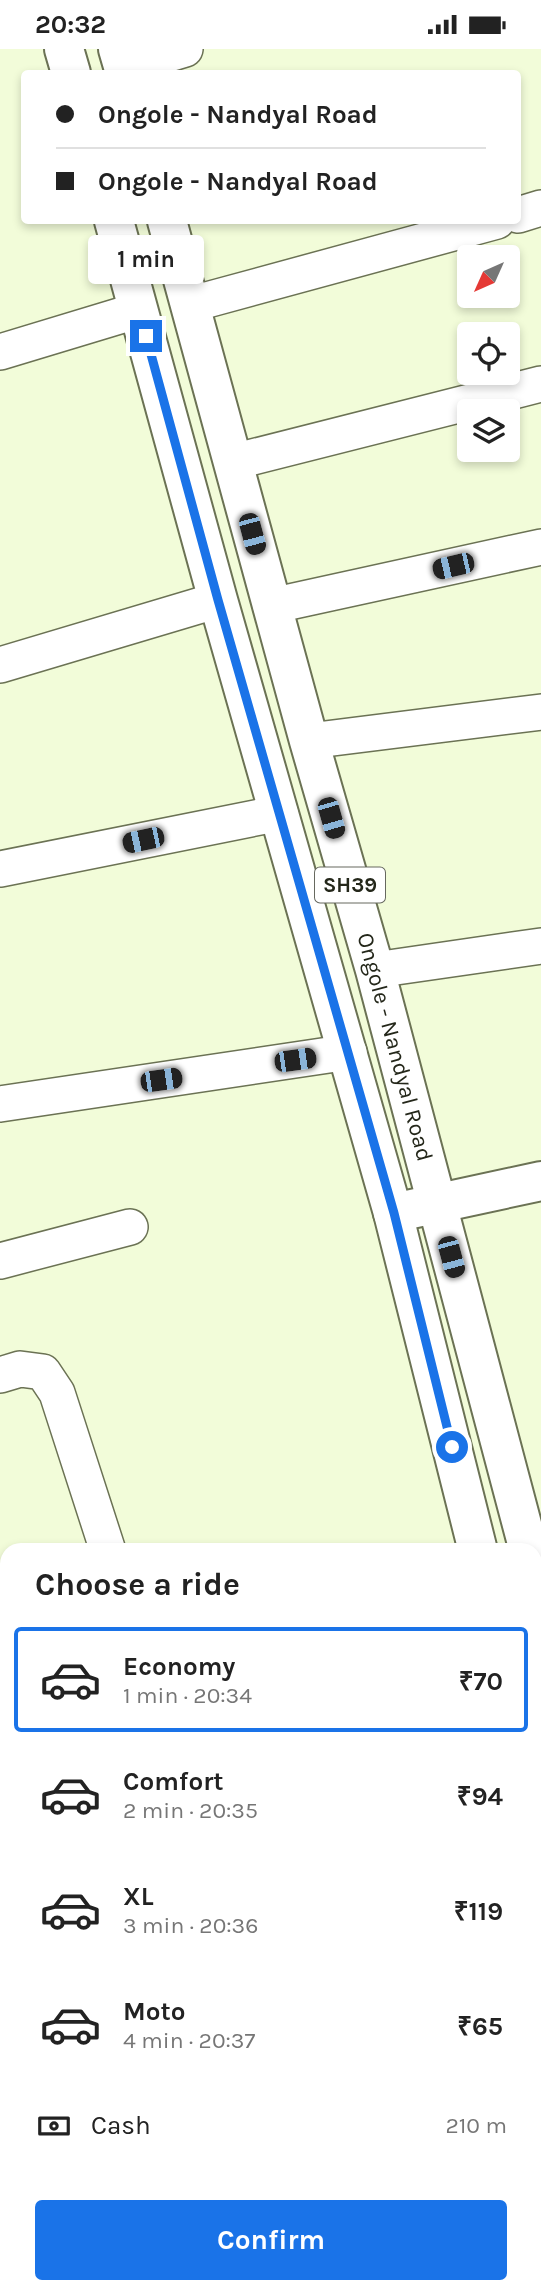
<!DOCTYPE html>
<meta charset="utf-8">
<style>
body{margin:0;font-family:Karla,sans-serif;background:#f2f2f2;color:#222;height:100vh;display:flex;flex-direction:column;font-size:26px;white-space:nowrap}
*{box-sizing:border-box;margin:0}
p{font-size:23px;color:#767676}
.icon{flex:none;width:38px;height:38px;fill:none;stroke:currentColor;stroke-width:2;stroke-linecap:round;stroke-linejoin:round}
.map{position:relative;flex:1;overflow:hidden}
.sheet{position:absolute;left:0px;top:1494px;width:542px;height:751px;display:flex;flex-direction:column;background:#fff;border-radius:21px 21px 0 0;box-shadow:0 4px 10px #0003}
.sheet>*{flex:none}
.hud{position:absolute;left:21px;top:21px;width:500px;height:154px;border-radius:7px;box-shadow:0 4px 10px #0003;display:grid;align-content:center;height:154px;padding:0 35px;background:#fff}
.needle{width:46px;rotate:225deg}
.tools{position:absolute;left:457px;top:196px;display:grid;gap:14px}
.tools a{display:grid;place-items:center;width:63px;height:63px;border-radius:7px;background:#fff;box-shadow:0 4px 10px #0003;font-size:35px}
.end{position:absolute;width:32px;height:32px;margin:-16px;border:9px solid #1a73e8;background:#fff;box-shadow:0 0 0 4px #fff}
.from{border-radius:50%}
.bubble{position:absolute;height:49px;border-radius:7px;background:#fff;box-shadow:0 4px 10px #0003;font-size:23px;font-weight:700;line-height:49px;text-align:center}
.car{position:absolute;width:21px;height:42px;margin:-21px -10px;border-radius:9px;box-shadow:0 0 5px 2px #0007;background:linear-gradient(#222 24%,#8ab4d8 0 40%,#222 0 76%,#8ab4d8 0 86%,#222 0)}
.hud b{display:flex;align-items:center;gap:24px;height:66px;font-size:26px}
.hud b+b{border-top:2px solid #e0e0e0}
.hud i{width:18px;height:18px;background:#222}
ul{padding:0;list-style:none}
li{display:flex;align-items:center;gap:21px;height:105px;margin:0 14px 10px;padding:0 21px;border:4px solid transparent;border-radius:7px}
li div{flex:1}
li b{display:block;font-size:26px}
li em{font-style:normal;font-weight:700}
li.on{border-color:#1a73e8}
li>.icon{width:63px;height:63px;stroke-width:1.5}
h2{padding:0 35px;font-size:32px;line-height:84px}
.pay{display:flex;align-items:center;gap:18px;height:77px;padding:0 35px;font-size:26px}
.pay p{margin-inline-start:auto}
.action{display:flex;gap:14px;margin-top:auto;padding:14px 35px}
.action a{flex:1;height:80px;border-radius:7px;background:#1a73e8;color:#fff;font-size:28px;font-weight:700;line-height:80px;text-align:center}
.status{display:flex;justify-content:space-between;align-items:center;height:49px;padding:0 35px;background:#fff;direction:ltr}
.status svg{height:19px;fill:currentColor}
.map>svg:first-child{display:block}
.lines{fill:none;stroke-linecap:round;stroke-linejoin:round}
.minor-casing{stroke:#6b7254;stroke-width:38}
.tertiary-casing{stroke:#6b7254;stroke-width:42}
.primary-casing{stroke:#6b7254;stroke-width:42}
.minor{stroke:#fff;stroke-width:35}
.tertiary{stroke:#fff;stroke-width:38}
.primary{stroke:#fff;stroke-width:38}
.route{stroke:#1a73e8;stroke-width:9}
.labels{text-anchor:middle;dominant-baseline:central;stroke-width:5;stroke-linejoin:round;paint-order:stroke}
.shield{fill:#fff;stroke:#66685f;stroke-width:2}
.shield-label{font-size:21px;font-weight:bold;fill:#24271a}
.street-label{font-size:23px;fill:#24271a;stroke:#fff}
</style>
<div class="status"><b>20:32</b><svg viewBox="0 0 49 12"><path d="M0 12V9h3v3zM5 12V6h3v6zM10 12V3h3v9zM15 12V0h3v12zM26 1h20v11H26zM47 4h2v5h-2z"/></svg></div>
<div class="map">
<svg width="541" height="2245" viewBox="0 0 541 2245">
<rect width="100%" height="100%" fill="#f2fcd9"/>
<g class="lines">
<g class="minor-casing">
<g id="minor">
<polyline points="123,19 185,0"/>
<polyline points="518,166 541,159"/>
<polyline points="192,255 497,172"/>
<polyline points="0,303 139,261"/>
<polyline points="233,413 541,335"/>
<polyline points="271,557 541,498"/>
<polyline points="0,616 218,551"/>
<polyline points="309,692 541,663"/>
<polyline points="0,820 280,764"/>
<polyline points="375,921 541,897"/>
<polyline points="0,1055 349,1003"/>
<polyline points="0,1212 130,1178"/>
<polyline points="0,1326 20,1320 43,1323 57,1344 108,1502"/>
<polyline points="0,1607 7,1606"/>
<polyline points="0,1878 7,1876"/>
<polyline points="536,2031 541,2030"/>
<polyline points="0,2171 7,2170"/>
<polyline points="329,2238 331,2245"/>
</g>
</g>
<g class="tertiary-casing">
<polyline id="tertiary" points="393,1164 541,1132"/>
</g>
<g class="primary-casing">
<g id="primary">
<polyline points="64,0 71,24"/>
<polyline points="118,0 125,24"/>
<polyline points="114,172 218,551 393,1164 478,1502"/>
<polyline points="167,172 309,692 375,921 529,1502"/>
<polyline points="536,1527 541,1547"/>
<polyline points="536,1730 541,1752"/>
</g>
</g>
<use href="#minor" class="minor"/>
<use href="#tertiary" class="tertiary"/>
<use href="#primary" class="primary"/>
</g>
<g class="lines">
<polyline class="route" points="146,287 218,551 394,1164 452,1398"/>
</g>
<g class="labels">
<rect class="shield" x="315" y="818.5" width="70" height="35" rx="5"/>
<g class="shield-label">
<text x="350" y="836">SH39</text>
</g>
<g class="street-label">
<text transform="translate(395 998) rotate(75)">Ongole - Nandyal Road</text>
</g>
</g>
</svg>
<div class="tools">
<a><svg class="needle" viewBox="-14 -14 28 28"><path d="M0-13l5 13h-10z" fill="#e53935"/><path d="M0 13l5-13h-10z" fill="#767676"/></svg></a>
<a><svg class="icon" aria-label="locate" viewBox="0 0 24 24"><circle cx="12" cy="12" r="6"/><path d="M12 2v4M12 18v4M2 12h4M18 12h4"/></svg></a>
<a><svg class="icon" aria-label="layers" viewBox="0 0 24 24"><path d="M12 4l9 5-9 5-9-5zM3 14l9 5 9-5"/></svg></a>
</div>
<i class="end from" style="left:452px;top:1398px"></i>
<i class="end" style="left:146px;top:287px"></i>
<div class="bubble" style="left:88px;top:186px;width:116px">1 min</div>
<i class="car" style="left:252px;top:485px;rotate:165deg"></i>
<i class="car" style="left:453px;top:517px;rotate:257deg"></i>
<i class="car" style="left:331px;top:769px;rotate:164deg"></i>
<i class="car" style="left:143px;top:791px;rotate:258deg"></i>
<i class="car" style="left:295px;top:1011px;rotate:82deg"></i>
<i class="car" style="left:161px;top:1031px;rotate:82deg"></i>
<i class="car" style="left:451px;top:1208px;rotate:165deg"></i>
<div class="hud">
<b><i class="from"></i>Ongole - Nandyal Road</b>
<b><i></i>Ongole - Nandyal Road</b>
</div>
<section class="sheet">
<h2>Choose a ride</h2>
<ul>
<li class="on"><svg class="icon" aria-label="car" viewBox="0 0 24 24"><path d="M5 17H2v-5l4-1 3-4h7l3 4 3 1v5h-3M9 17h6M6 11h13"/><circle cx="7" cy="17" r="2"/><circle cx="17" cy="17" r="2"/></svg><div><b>Economy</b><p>1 min · 20:34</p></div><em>₹70</em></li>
<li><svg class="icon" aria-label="car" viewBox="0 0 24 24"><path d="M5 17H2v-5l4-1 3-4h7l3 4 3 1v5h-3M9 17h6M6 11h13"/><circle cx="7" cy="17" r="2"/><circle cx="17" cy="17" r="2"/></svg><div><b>Comfort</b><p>2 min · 20:35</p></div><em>₹94</em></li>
<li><svg class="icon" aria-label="car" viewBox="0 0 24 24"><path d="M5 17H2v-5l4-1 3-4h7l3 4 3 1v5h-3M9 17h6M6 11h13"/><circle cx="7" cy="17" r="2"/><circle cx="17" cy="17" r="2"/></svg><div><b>XL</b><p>3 min · 20:36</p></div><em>₹119</em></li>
<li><svg class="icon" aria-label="car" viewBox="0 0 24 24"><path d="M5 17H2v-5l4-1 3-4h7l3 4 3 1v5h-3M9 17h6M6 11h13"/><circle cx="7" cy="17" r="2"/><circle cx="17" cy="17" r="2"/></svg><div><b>Moto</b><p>4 min · 20:37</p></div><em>₹65</em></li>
</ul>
<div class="pay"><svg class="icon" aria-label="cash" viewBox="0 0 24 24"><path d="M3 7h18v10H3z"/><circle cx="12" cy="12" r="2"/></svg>Cash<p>210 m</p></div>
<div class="action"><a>Confirm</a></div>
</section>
</div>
